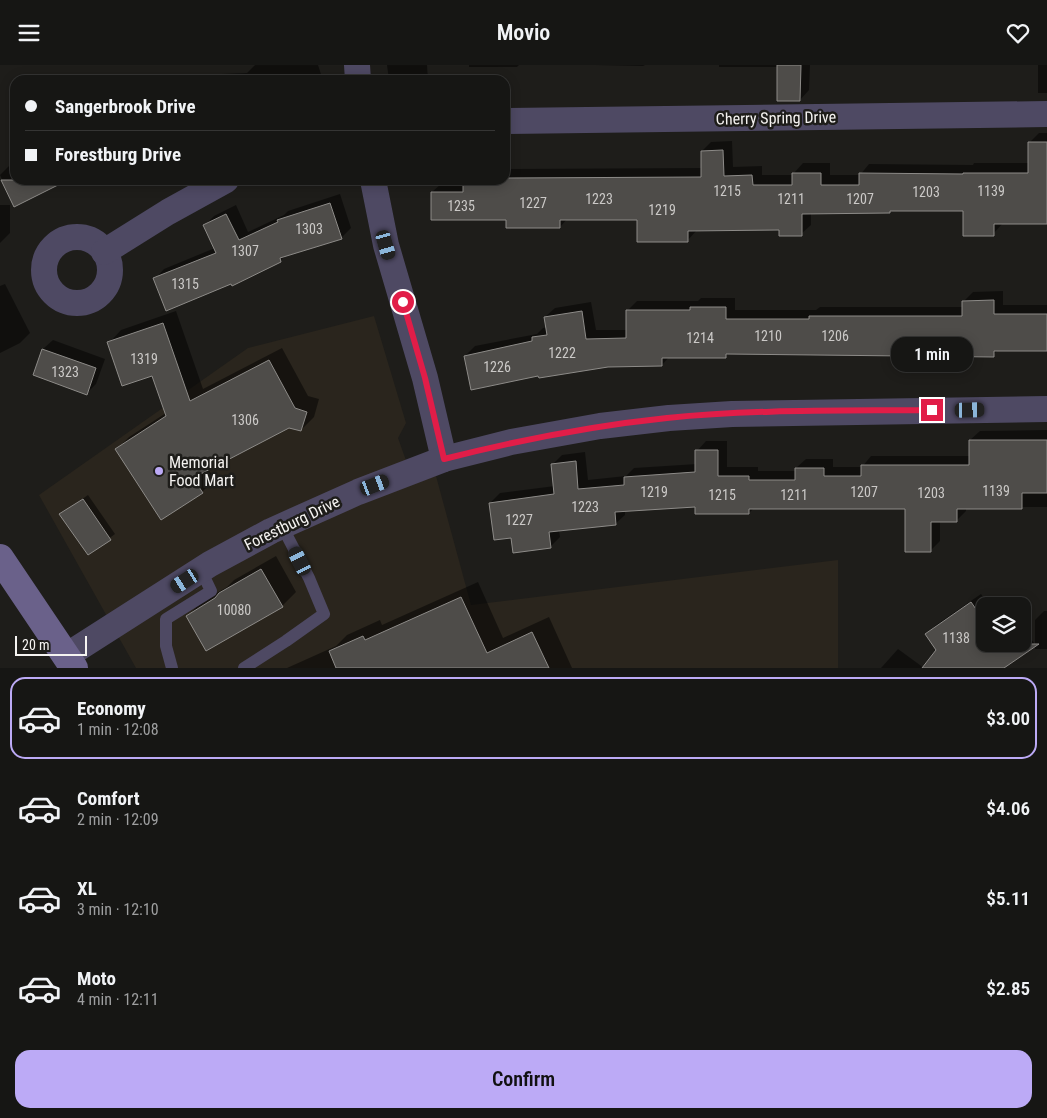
<!DOCTYPE html>
<meta charset="utf-8">
<style>
body{margin:0;font-family:"Roboto Condensed",sans-serif;background:#232322;color:#f1f3f6;height:100vh;display:flex;flex-direction:column;font-size:19px;white-space:nowrap}
*{box-sizing:border-box;margin:0}
p{font-size:16px;color:#9e9fa0}
.icon{flex:none;width:28px;height:28px;fill:none;stroke:currentColor;stroke-width:2;stroke-linecap:round;stroke-linejoin:round}
.map{position:relative;height:603px;overflow:hidden}
.details{display:flex;flex-direction:column;background:#161614;flex:1}
.details>*{flex:none}
.top-card{position:absolute;left:10px;top:10px;width:500px;height:110px;border-radius:15px;box-shadow:0 2px 12px #0003,0 0 0 1px #353534;display:grid;align-content:center;height:110px;padding:0 15px;background:#161614}
.tools{position:absolute;left:976px;top:532px;display:grid;gap:10px}
.tools a{display:grid;place-items:center;width:55px;height:55px;border-radius:10px;background:#161614;box-shadow:0 2px 12px #0003,0 0 0 1px #353534;font-size:25px}
.scale{position:absolute;left:15px;bottom:12px;width:72px;box-sizing:border-box;padding-left:5px;border:2px solid #f5f3f1;border-top:0;font-size:14px;line-height:18px;white-space:nowrap;color:#f5f3f1;-webkit-text-stroke:4px #1e1d1a;paint-order:stroke}
.end{position:absolute;width:22px;height:22px;margin:-11px;border:6px solid #e11d48;background:#fff;box-shadow:0 0 0 2px #fff}
.from{border-radius:50%}
.bubble{position:absolute;height:35px;border-radius:15px;background:#161614;box-shadow:0 2px 12px #0003,0 0 0 1px #353534;font-size:16px;font-weight:600;line-height:35px;text-align:center}
.car{position:absolute;width:15px;height:30px;margin:-15px -8px;border-radius:6px;box-shadow:0 0 4px 1px #0007;background:linear-gradient(#222 24%,#8ab4d8 0 40%,#222 0 76%,#8ab4d8 0 86%,#222 0)}
.top-card b{display:flex;align-items:center;gap:18px;height:48px;font-size:19px}
.top-card b+b{border-top:1px solid #353534}
.top-card i{width:12px;height:12px;background:#f1f3f6}
ul{padding:9px 0 0;list-style:none}
li{display:flex;align-items:center;gap:15px;height:82px;margin:0 10px 8px;padding:0 5px;border:2px solid transparent;border-radius:15px}
li div{flex:1}
li b{display:block;font-size:19px}
li em{font-style:normal;font-weight:600}
li.active{border-color:#bcaaf6}
li>.icon{width:45px;height:45px;stroke-width:1.5}
.button{display:flex;gap:10px;margin-top:auto;padding:10px 15px}
.button a{flex:1;height:58px;border-radius:15px;background:#bcaaf6;color:#111;font-size:20px;font-weight:600;line-height:58px;text-align:center}
header{display:flex;justify-content:space-between;align-items:center;height:65px;padding:0 15px;background:#161614;font-size:22px;font-weight:600}
.map>svg:first-child{display:block}
.built{fill:#2a251d}
.shadow{fill:#0007}
.building{fill:#4e4c49;stroke:#8d8b88}
.lines{fill:none;stroke-linecap:round;stroke-linejoin:round}
.service{stroke:#4e4963;stroke-width:12}
.minor{stroke:#4e4963;stroke-width:26}
.secondary{stroke:#6a618a;stroke-width:28}
.route{stroke:#e11d48;stroke-width:6}
.poi-dot{fill:#bcaaf6;stroke:#1e1d1a;stroke-width:2}
.labels{text-anchor:middle;dominant-baseline:central;stroke-width:5;stroke-linejoin:round;paint-order:stroke}
.number-label{font-size:14px;fill:#cbc9c7}
.street-label{font-size:16px;fill:#f5f3f1;stroke:#1e1d1a}
.poi-label{font-size:16px;fill:#f5f3f1;stroke:#1e1d1a;text-anchor:start}
</style>
<header><svg class="icon" aria-label="menu" viewBox="0 0 24 24"><path d="M4 6h16M4 12h16M4 18h16"/></svg>Movio<svg class="icon" aria-label="heart" viewBox="0 0 24 24"><path d="M12 20l-8-8c-3-5 5-10 8-4 3-6 11-1 8 4z"/></svg></header>
<div class="map">
<svg width="1047" height="603" viewBox="0 0 1047 603">
<rect width="100%" height="100%" fill="#1e1d1a"/>
<polygon class="built" points="374,251 406,358 398,373 414,418 436,411 471,540 838,495 838,603 136,603 39,430 248,283"/>
<g class="shadow">
<polygon points="255,0 318,0 323,15 192,15 197,10 247,8"/>
<polygon points="387,0 427,0 428,15 389,15"/>
<polygon points="469,0 519,0 517,2 469,2"/>
<polygon points="595,0 645,0 643,1"/>
<polygon points="719,0 810,0 809,25 800,35 779,2 719,2"/>
<rect x="1038" y="0" width="9" height="28"/>
<polygon points="1039,68 1047,68 1047,158 1003,158 993,169 965,144 811,148 811,160 801,169 780,164 697,165 687,176 638,153 568,153 560,162 507,153 432,127 442,118 464,118 464,115 505,115 505,104 702,103 702,86 711,77 732,76 733,102 762,101 762,110 794,110 794,108 803,98 830,98 830,110 860,110 869,99 973,100 974,98 1029,98 1029,78"/>
<polygon points="15,98 15,115 65,115 14,140 0,110 9,101"/>
<polygon points="340,129 351,163 341,173 286,190 280,196 155,214 164,204 215,183 204,161 214,151 236,140 248,167 284,150 288,146"/>
<polygon points="0,140 10,140 10,168 0,178"/>
<polygon points="5,219 30,268 20,278 0,288 0,221"/>
<polygon points="1003,226 1003,240 1047,240 1047,284 999,284 993,290 730,287 725,292 669,292 662,300 608,301 539,309 465,291 475,281 537,269 543,263 547,262 545,252 555,243 591,237 596,265 628,265 627,246 637,236 698,236 701,233 735,233 735,245 816,245 820,242 964,242 964,236 973,227"/>
<polygon points="176,246 203,324 282,283 308,331 319,334 314,352 301,365 289,362 208,404 215,414 202,427 162,453 116,385 129,372 166,348 153,309 109,278 121,265"/>
<polygon points="53,275 105,294 96,319 87,328 43,284"/>
<polygon points="1047,365 1047,442 966,442 966,446 956,456 940,456 940,476 930,486 906,442 754,443 749,448 697,440 625,445 625,450 615,459 559,465 560,472 550,482 512,471 490,438 500,428 555,421 553,399 562,390 585,387 588,415 626,411 634,403 697,399 697,386 706,376 727,376 727,402 758,402 758,406 796,406 796,403 806,394 833,394 833,402 862,402 871,391 970,391 970,375 980,366"/>
<polygon points="88,430 115,469 88,489 61,449"/>
<polygon points="276,491 296,527 282,541 188,551 201,537 227,522 234,515"/>
<polygon points="478,517 503,573 549,552 572,603 287,603 336,581 347,570 380,555 382,560"/>
<polygon points="981,529 990,541 985,541 985,579 1022,579 1022,562 1034,578 1024,588 1001,603 924,603 937,585 926,570 936,560"/>
<polygon points="1044,546 1047,546 1047,584 1035,584 1035,555"/>
<polygon points="898,584 924,603 881,603"/>
</g>
<g class="building">
<polygon points="777,0 801,0 800,36 777,36"/>
<polygon points="1028,77 1047,77 1047,159 994,159 994,171 963,171 963,146 890,146 890,148 802,149 802,171 779,171 779,165 688,166 688,177 637,177 637,155 560,155 560,163 506,163 506,155 431,155 431,127 463,127 463,115 507,115 507,113 701,112 701,86 723,85 724,111 752,110 753,120 792,120 792,108 821,108 821,120 859,120 859,108 963,109 963,108 1028,108"/>
<polygon points="1,115 68,115 14,142"/>
<polygon points="330,138 342,174 280,193 281,197 232,221 231,219 166,246 153,213 216,188 203,160 226,149 239,175 278,157 277,155"/>
<polygon points="994,235 994,249 1047,249 1047,286 994,286 994,292 726,289 726,293 662,293 662,301 608,302 539,313 538,311 471,325 464,291 532,276 532,272 547,270 544,252 582,246 586,274 626,273 626,245 690,245 690,242 726,242 726,254 809,254 809,251 962,251 962,236"/>
<polygon points="163,258 190,336 269,295 295,343 307,347 301,366 289,363 193,413 203,428 161,455 115,384 166,351 152,311 122,321 107,277"/>
<polygon points="42,284 96,303 87,330 33,310"/>
<polygon points="969,375 1047,375 1047,428 1022,428 1022,444 957,444 957,457 931,457 931,487 905,487 905,444 749,444 749,449 695,449 695,442 615,447 616,460 549,467 551,483 513,488 511,473 494,475 489,438 554,429 551,399 576,396 578,424 624,420 624,412 695,407 695,385 718,385 718,411 749,411 749,415 795,415 795,403 824,403 824,411 861,411 861,400 969,400"/>
<polygon points="83,434 111,475 88,490 59,449"/>
<polygon points="261,504 283,542 206,586 186,551 215,533 219,528"/>
<polygon points="461,532 487,588 532,567 549,603 336,603 329,586 363,571 365,575"/>
<polygon points="971,537 985,557 985,579 1039,579 1004,603 922,603 936,585 925,569"/>
</g>
<g class="lines">
<g class="service">
<polyline points="172,603 166,581 166,554 211,526 201,505"/>
<polyline points="244,603 286,576 324,549 309,513 282,461"/>
</g>
<g class="minor">
<polyline points="357,0 358,15"/>
<polyline points="505,56 1047,49"/>
<polyline points="373,115 386,180 425,313 444,394"/>
<circle cx="77" cy="205" r="33"/>
<polyline points="104,187 168,147 226,115"/>
<polyline points="66,591 210,499 271,466 358,427 444,394 511,377 600,361 669,353 732,349 1047,344"/>
</g>
<polyline class="secondary" points="0,493 74,603"/>
</g>
<g class="lines">
<path class="route" d="M 403,237 L 425,313 L 444,394 C 519,375 590,361 667,353 C 754,344 844,346 932,345"/>
</g>
<circle class="poi-dot" cx="159" cy="406" r="5"/>
<g class="labels">
<g class="number-label">
<text x="727" y="126">1215</text>
<text x="991" y="126">1139</text>
<text x="926" y="127">1203</text>
<text x="599" y="134">1223</text>
<text x="791" y="134">1211</text>
<text x="860" y="134">1207</text>
<text x="533" y="138">1227</text>
<text x="461" y="141">1235</text>
<text x="662" y="145">1219</text>
<text x="309" y="164">1303</text>
<text x="245" y="186">1307</text>
<text x="185" y="219">1315</text>
<text x="768" y="271">1210</text>
<text x="835" y="271">1206</text>
<text x="700" y="273">1214</text>
<text x="562" y="288">1222</text>
<text x="144" y="294">1319</text>
<text x="497" y="302">1226</text>
<text x="65" y="307">1323</text>
<text x="245" y="355">1306</text>
<text x="996" y="426">1139</text>
<text x="654" y="427">1219</text>
<text x="864" y="427">1207</text>
<text x="931" y="428">1203</text>
<text x="722" y="430">1215</text>
<text x="794" y="430">1211</text>
<text x="585" y="442">1223</text>
<text x="519" y="455">1227</text>
<text x="234" y="545">10080</text>
<text x="956" y="573">1138</text>
</g>
<g class="street-label">
<text transform="translate(776 53) rotate(-1)">Cherry Spring Drive</text>
<text transform="translate(292 458) rotate(-26)">Forestburg Drive</text>
</g>
<g class="poi-label">
<text x="169" y="397">Memorial<tspan x="169" dy="18">Food Mart</tspan></text>
</g>
</g>
</svg>
<div class="tools">
<a><svg class="icon" aria-label="layers" viewBox="0 0 24 24"><path d="M12 4l9 5-9 5-9-5zM3 14l9 5 9-5"/></svg></a>
</div>
<div class="scale">20 m</div>
<i class="end from" style="left:403px;top:237px"></i>
<i class="end" style="left:932px;top:345px"></i>
<div class="bubble" style="left:891px;top:272px;width:82px">1 min</div>
<i class="car" style="left:386px;top:180px;rotate:164deg"></i>
<i class="car" style="left:970px;top:345px;rotate:89deg"></i>
<i class="car" style="left:375px;top:420px;rotate:69deg"></i>
<i class="car" style="left:300px;top:496px;rotate:333deg"></i>
<i class="car" style="left:185px;top:516px;rotate:237deg"></i>
<div class="top-card">
<b><i class="from"></i>Sangerbrook Drive</b>
<b><i></i>Forestburg Drive</b>
</div>
</div>
<section class="details">
<ul>
<li class="active"><svg class="icon" aria-label="car" viewBox="0 0 24 24"><path d="M5 17H2v-5l4-1 3-4h7l3 4 3 1v5h-3M9 17h6M6 11h13"/><circle cx="7" cy="17" r="2"/><circle cx="17" cy="17" r="2"/></svg><div><b>Economy</b><p>1 min · 12:08</p></div><em>$3.00</em></li>
<li><svg class="icon" aria-label="car" viewBox="0 0 24 24"><path d="M5 17H2v-5l4-1 3-4h7l3 4 3 1v5h-3M9 17h6M6 11h13"/><circle cx="7" cy="17" r="2"/><circle cx="17" cy="17" r="2"/></svg><div><b>Comfort</b><p>2 min · 12:09</p></div><em>$4.06</em></li>
<li><svg class="icon" aria-label="car" viewBox="0 0 24 24"><path d="M5 17H2v-5l4-1 3-4h7l3 4 3 1v5h-3M9 17h6M6 11h13"/><circle cx="7" cy="17" r="2"/><circle cx="17" cy="17" r="2"/></svg><div><b>XL</b><p>3 min · 12:10</p></div><em>$5.11</em></li>
<li><svg class="icon" aria-label="car" viewBox="0 0 24 24"><path d="M5 17H2v-5l4-1 3-4h7l3 4 3 1v5h-3M9 17h6M6 11h13"/><circle cx="7" cy="17" r="2"/><circle cx="17" cy="17" r="2"/></svg><div><b>Moto</b><p>4 min · 12:11</p></div><em>$2.85</em></li>
</ul>
<div class="button"><a>Confirm</a></div>
</section>
